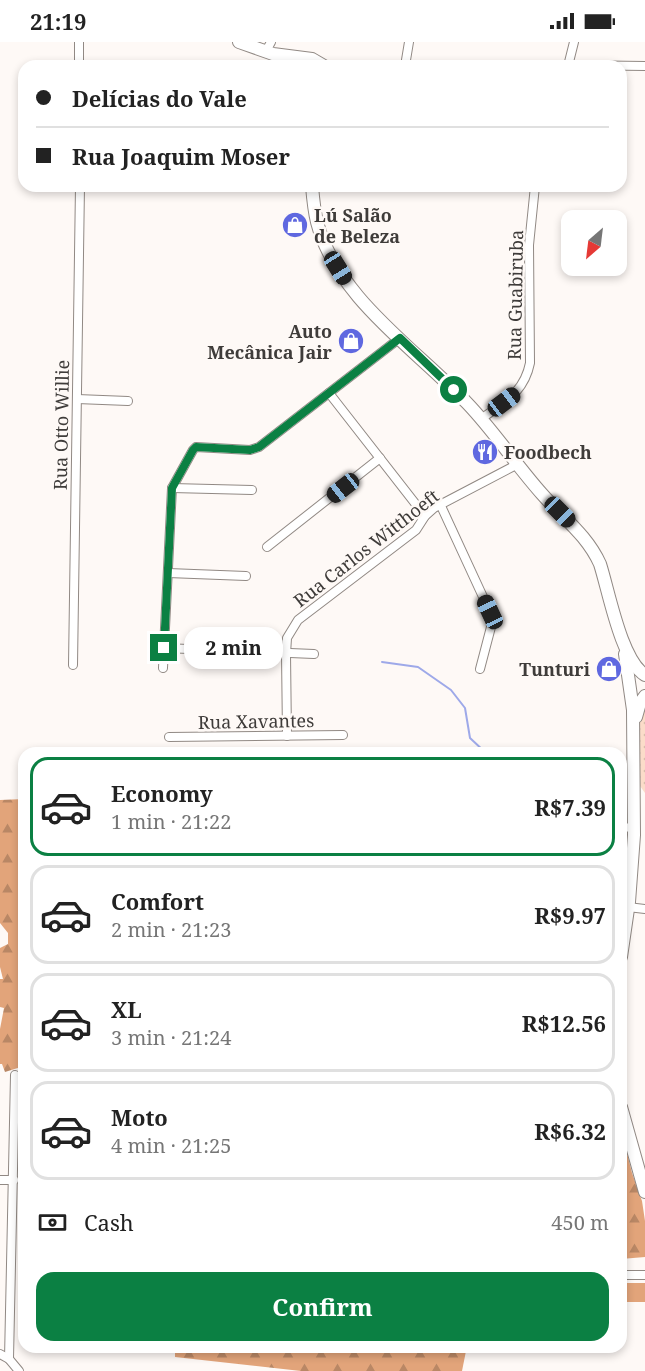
<!DOCTYPE html>
<meta charset="utf-8">
<style>
body{margin:0;font-family:"Noto Serif",serif;background:#f2f2f2;color:#222;height:100vh;display:flex;flex-direction:column;font-size:22px;white-space:nowrap}
*{box-sizing:border-box;margin:0}
p{font-size:20px;color:#767676}
.icon{flex:none;width:33px;height:33px;fill:none;stroke:currentColor;stroke-width:2;stroke-linecap:round;stroke-linejoin:round}
.map{position:relative;flex:1;overflow:hidden}
.sheet{position:absolute;left:18px;top:705px;width:609px;height:606px;display:flex;flex-direction:column;background:#fff;border-radius:18px;box-shadow:0 3px 9px #0003}
.sheet>*{flex:none}
.top-card{position:absolute;left:18px;top:18px;width:609px;height:132px;border-radius:18px;box-shadow:0 3px 9px #0003;display:grid;align-content:center;height:132px;padding:0 18px;background:#fff}
.needle{width:39px;rotate:208deg}
.tools{position:absolute;left:561px;top:168px;display:grid;gap:12px}
.tools a{display:grid;place-items:center;width:66px;height:66px;border-radius:12px;background:#fff;box-shadow:0 3px 9px #0003;font-size:30px}
.end{position:absolute;width:27px;height:27px;margin:-14px;border:8px solid #0b8043;background:#fff;box-shadow:0 0 0 3px #fff}
.from{border-radius:50%}
.bubble{position:absolute;height:42px;border-radius:18px;background:#fff;box-shadow:0 3px 9px #0003;font-size:20px;font-weight:700;line-height:42px;text-align:center}
.car{position:absolute;width:18px;height:36px;margin:-18px -9px;border-radius:8px;box-shadow:0 0 4px 2px #0007;background:linear-gradient(#222 24%,#8ab4d8 0 40%,#222 0 76%,#8ab4d8 0 86%,#222 0)}
.top-card b{display:flex;align-items:center;gap:21px;height:57px;font-size:22px}
.top-card b+b{border-top:2px solid #e0e0e0}
.top-card i{width:15px;height:15px;background:#222}
ul{padding:10px 0 0;list-style:none}
li{display:flex;align-items:center;gap:18px;height:99px;margin:0 12px 9px;padding:0 6px;border:3px solid #e0e0e0;border-radius:18px}
li div{flex:1}
li b{display:block;font-size:22px}
li em{font-style:normal;font-weight:700}
li.on{border-color:#0b8043}
li>.icon{width:54px;height:54px;stroke-width:1.5}
.pay{display:flex;align-items:center;gap:15px;height:66px;padding:0 18px;font-size:22px}
.pay p{margin-inline-start:auto}
.primary-button{display:flex;gap:12px;margin-top:auto;padding:12px 18px}
.primary-button a{flex:1;height:69px;border-radius:18px;background:#0b8043;color:#fff;font-size:24px;font-weight:700;line-height:69px;text-align:center}
.status{display:flex;justify-content:space-between;align-items:center;height:42px;padding:0 30px;background:#fff;direction:ltr}
.status svg{height:16px;fill:currentColor}
.map>svg:first-child{display:block}
.forest{fill:url(#forest-firs)}
.park{fill:url(#park-dots)}
.lines{fill:none;stroke-linecap:round;stroke-linejoin:round}
.stream{stroke:#9ea9e9;stroke-width:2}
.minor-casing{stroke:#918984;stroke-width:10}
.primary-casing{stroke:#918984;stroke-width:14}
.minor{stroke:#fff;stroke-width:8}
.primary{stroke:#fff;stroke-width:12}
.route{stroke:#0b8043;stroke-width:8}
.labels{text-anchor:middle;dominant-baseline:central;stroke-width:5;stroke-linejoin:round;paint-order:stroke}
.poi-label{font-size:18px;font-weight:bold;fill:#3f3c3a;stroke:#fef9f6;text-anchor:start}
.street-label{font-size:18px;fill:#3f3c3a;stroke:#fef9f6}
</style>
<div class="status"><b>21:19</b><svg viewBox="0 0 49 12"><path d="M0 12V9h3v3zM5 12V6h3v6zM10 12V3h3v9zM15 12V0h3v12zM26 1h20v11H26zM47 4h2v5h-2z"/></svg></div>
<div class="map">
<svg width="645" height="1329" viewBox="0 0 645 1329">
<defs>
<pattern id="forest-firs" width="22" height="20" patternUnits="userSpaceOnUse" patternTransform="scale(1.5)"><rect width="22" height="20" fill="#e2a47a"/><path d="M5 1l3.5 6h-7zM16 11l3.5 6h-7z" fill="#b98765"/></pattern>
<pattern id="park-dots" width="8" height="8" patternUnits="userSpaceOnUse" patternTransform="scale(1.5)"><rect width="8" height="8" fill="#fbdcc9"/><path d="M2 2h.1M6 6h.1" fill="none" stroke="#d8bead" stroke-width="1.8" stroke-linecap="round"/></pattern>
</defs>
<rect width="100%" height="100%" fill="#fef9f6"/>
<g class="forest">
<polygon points="24,757 24,1024 5,1030 2,1022 0,1022 0,987 4,966 0,965 0,937 3,937 0,925 0,906 8,902 8,891 0,881 0,758"/>
<polygon points="621,1087 632,1131 642,1159 645,1179 645,1215 621,1217"/>
<rect x="621" y="1241" width="24" height="19"/>
<polygon points="175,1305 469,1305 466,1309 462,1329 301,1329 175,1315"/>
</g>
<polygon class="park" points="645,660 645,751 640,744 640,672"/>
<g class="lines">
<polyline class="stream" points="382,620 418,625 451,648 465,666 470,696 486,711"/>
<g class="minor-casing">
<g id="minor">
<polyline points="79,0 79,24"/>
<polyline points="266,9 271,0"/>
<polyline points="568,23 645,24"/>
<polyline points="405,24 409,0"/>
<polyline points="568,24 574,0"/>
<polyline points="329,351 425,474"/>
<polyline points="77,357 128,359"/>
<path d="M 481,377 C 504,360 524,351 530,321 L 529,203 L 535,144"/>
<polyline points="172,446 252,448"/>
<polyline points="441,464 490,570 491,585 480,627"/>
<polyline points="267,505 380,416"/>
<polyline points="168,531 246,534"/>
<polyline points="164,606 314,612"/>
<polyline points="73,623 80,144"/>
<polyline points="163,626 172,446 193,408 196,405 250,408 259,405 400,296"/>
<polyline points="287,694 286,612 287,596 298,578 416,488 425,474 434,466 516,423"/>
<polyline points="169,695 343,693"/>
<polyline points="621,785 634,786"/>
<polyline points="628,865 645,867"/>
<polyline points="15,1033 9,1317 19,1329"/>
<polyline points="0,1138 14,1138"/>
<polyline points="621,1233 645,1233"/>
<polyline points="0,1312 9,1317"/>
</g>
</g>
<g class="primary-casing">
<g id="primary">
<polyline points="239,0 273,12 312,17 324,24"/>
<path d="M 312,144 C 313,156 314,168 317,180 C 337,256 415,306 467,361 C 494,389 516,423 542,452 C 563,476 587,493 600,522 C 609,550 621,618 645,633"/>
<polyline points="636,675 640,661 645,654"/>
<polyline points="621,915 629,860 634,793 633,668 625,612"/>
<polyline points="621,1065 645,1150"/>
</g>
</g>
<use href="#minor" class="minor"/>
<use href="#primary" class="primary"/>
</g>
<g class="lines">
<polyline class="route" points="164,606 172,446 193,408 196,405 250,408 259,405 400,296 454,348"/>
</g>
<defs>
<g id="shop-disc" transform="scale(1.35)"><circle r="9.5" fill="#5f68e0" stroke="#fef9f6"/><path d="M-5-2.5h2.3a2.7 3.5 0 0 1 5.4 0H5L5.5 6h-11ZM-1.5-2.5h3a1.5 2.3 0 0 0-3 0Z" fill="#fff"/></g>
<g id="restaurant-disc" transform="scale(1.35)"><circle r="9.5" fill="#5f68e0" stroke="#fef9f6"/><path d="M-5-6h1v4h1v-4h1v4h1v-4h1v5L-1.5 .5V6h-2V.5L-5-1ZM5-6V6H3V1.5H1.5Q1.5-4 5-6Z" fill="#fff"/></g>
</defs>
<g fill-rule="evenodd">
<use href="#shop-disc" x="295" y="183"/>
<use href="#shop-disc" x="351" y="299"/>
<use href="#restaurant-disc" x="485" y="410"/>
<use href="#shop-disc" x="609" y="627"/>
</g>
<g class="labels">
<g class="poi-label">
<text x="314" y="173">Lú Salão<tspan x="314" dy="21">de Beleza</tspan></text>
<text x="332" y="289" text-anchor="end">Auto<tspan x="332" dy="21">Mecânica Jair</tspan></text>
<text x="504" y="410">Foodbech</text>
<text x="590" y="627" text-anchor="end">Tunturi</text>
</g>
<g class="street-label">
<text transform="translate(515 253) rotate(-89)">Rua Guabiruba</text>
<text transform="translate(61 383) rotate(-89)">Rua Otto Willie</text>
<text transform="translate(366 506) rotate(-38)">Rua Carlos Witthoeft</text>
<text transform="translate(256 679) rotate(-1)">Rua Xavantes</text>
</g>
</g>
</svg>
<div class="tools">
<a><svg class="needle" viewBox="-14 -14 28 28"><path d="M0-13l5 13h-10z" fill="#e53935"/><path d="M0 13l5-13h-10z" fill="#767676"/></svg></a>
</div>
<i class="end from" style="left:454px;top:348px"></i>
<i class="end" style="left:164px;top:606px"></i>
<div class="bubble" style="left:184px;top:585px;width:99px">2 min</div>
<i class="car" style="left:338px;top:226px;rotate:148deg"></i>
<i class="car" style="left:504px;top:360px;rotate:53deg"></i>
<i class="car" style="left:343px;top:446px;rotate:232deg"></i>
<i class="car" style="left:560px;top:470px;rotate:135deg"></i>
<i class="car" style="left:490px;top:570px;rotate:335deg"></i>
<div class="top-card">
<b><i class="from"></i>Delícias do Vale</b>
<b><i></i>Rua Joaquim Moser</b>
</div>
<section class="sheet">
<ul>
<li class="on"><svg class="icon" aria-label="car" viewBox="0 0 24 24"><path d="M5 17H2v-5l4-1 3-4h7l3 4 3 1v5h-3M9 17h6M6 11h13"/><circle cx="7" cy="17" r="2"/><circle cx="17" cy="17" r="2"/></svg><div><b>Economy</b><p>1 min · 21:22</p></div><em>R$7.39</em></li>
<li><svg class="icon" aria-label="car" viewBox="0 0 24 24"><path d="M5 17H2v-5l4-1 3-4h7l3 4 3 1v5h-3M9 17h6M6 11h13"/><circle cx="7" cy="17" r="2"/><circle cx="17" cy="17" r="2"/></svg><div><b>Comfort</b><p>2 min · 21:23</p></div><em>R$9.97</em></li>
<li><svg class="icon" aria-label="car" viewBox="0 0 24 24"><path d="M5 17H2v-5l4-1 3-4h7l3 4 3 1v5h-3M9 17h6M6 11h13"/><circle cx="7" cy="17" r="2"/><circle cx="17" cy="17" r="2"/></svg><div><b>XL</b><p>3 min · 21:24</p></div><em>R$12.56</em></li>
<li><svg class="icon" aria-label="car" viewBox="0 0 24 24"><path d="M5 17H2v-5l4-1 3-4h7l3 4 3 1v5h-3M9 17h6M6 11h13"/><circle cx="7" cy="17" r="2"/><circle cx="17" cy="17" r="2"/></svg><div><b>Moto</b><p>4 min · 21:25</p></div><em>R$6.32</em></li>
</ul>
<div class="pay"><svg class="icon" aria-label="cash" viewBox="0 0 24 24"><path d="M3 7h18v10H3z"/><circle cx="12" cy="12" r="2"/></svg>Cash<p>450 m</p></div>
<div class="primary-button"><a>Confirm</a></div>
</section>
</div>
